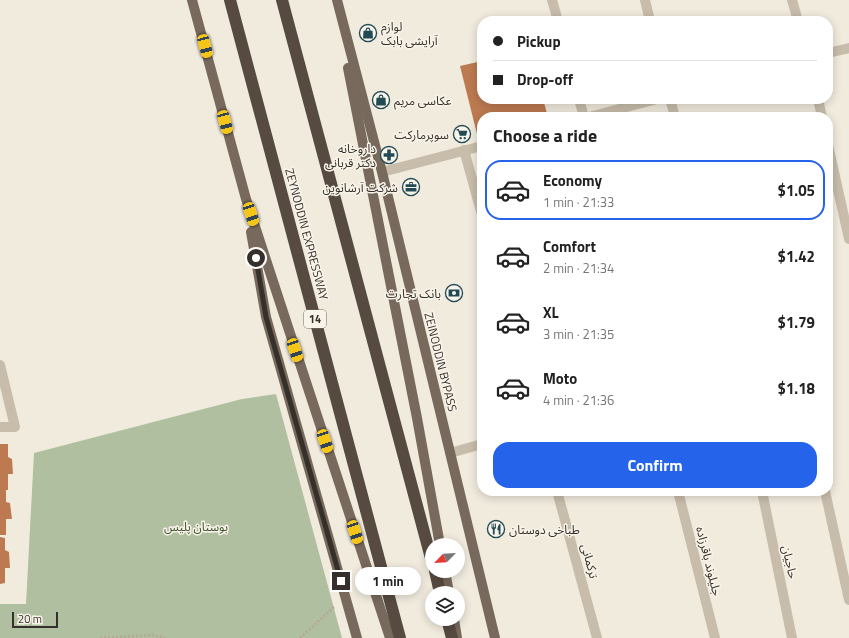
<!DOCTYPE html>
<meta charset="utf-8">
<style>
body{margin:0;font-family:"Titillium Web","Noto Sans Arabic",sans-serif;background:#f2f2f2;color:#222;height:100vh;display:flex;flex-direction:column;font-size:15px;white-space:nowrap}
*{box-sizing:border-box;margin:0}
p{font-size:13px;color:#767676}
.icon{flex:none;width:22px;height:22px;fill:none;stroke:currentColor;stroke-width:2;stroke-linecap:round;stroke-linejoin:round}
.map{position:relative;flex:1;overflow:hidden}
.panel{position:absolute;left:477px;top:112px;width:356px;height:384px;display:flex;flex-direction:column;background:#fff;border-radius:16px;box-shadow:0 2px 10px #0003}
.panel>*{flex:none}
.guide{position:absolute;left:477px;top:16px;width:356px;height:88px;border-radius:16px;box-shadow:0 2px 10px #0003;display:grid;align-content:center;height:88px;padding:0 16px;background:#fff}
.needle{width:26px;rotate:246deg}
.tools{position:absolute;left:425px;top:538px;display:grid;gap:8px}
.tools a{display:grid;place-items:center;width:40px;height:40px;border-radius:50%;background:#fff;box-shadow:0 2px 10px #0003;font-size:20px}
.scale{position:absolute;left:12px;bottom:10px;width:46px;box-sizing:border-box;padding-left:4px;border:2px solid #36302a;border-top:0;font-size:11px;line-height:14px;white-space:nowrap;color:#36302a;-webkit-text-stroke:3px #f9f4ea;paint-order:stroke}
.end{position:absolute;width:18px;height:18px;margin:-9px;border:5px solid #36302a;background:#fff;box-shadow:0 0 0 2px #fff}
.from{border-radius:50%}
.bubble{position:absolute;height:28px;border-radius:14px;background:#fff;box-shadow:0 2px 10px #0003;font-size:13px;font-weight:700;line-height:28px;text-align:center}
.car{position:absolute;width:12px;height:24px;margin:-12px -6px;border-radius:5px;box-shadow:0 0 3px 1px #0007;background:linear-gradient(#f5c518 24%,#345 0 40%,#f5c518 0 76%,#345 0 86%,#f5c518 0)}
.guide b{display:flex;align-items:center;gap:14px;height:38px;font-size:15px}
.guide b+b{border-top:1px solid #e0e0e0}
.guide i{width:10px;height:10px;background:#222}
ul{padding:0;list-style:none}
li{display:flex;align-items:center;gap:12px;height:60px;margin:0 8px 6px;padding:0 8px;border:2px solid transparent;border-radius:16px}
li div{flex:1}
li b{display:block;font-size:15px}
li em{font-style:normal;font-weight:700}
li.on{border-color:#2563eb}
li>.icon{width:36px;height:36px;stroke-width:1.5}
h2{padding:0 16px;font-size:18px;line-height:48px}
.action{display:flex;gap:8px;margin-top:auto;padding:8px 16px}
.action a{flex:1;height:46px;border-radius:16px;background:#2563eb;color:#fff;font-size:16px;font-weight:700;line-height:46px;text-align:center}
.map>svg:first-child{display:block}
.green{fill:#b0bf9f}
.building{fill:#bd7a50}
.lines{fill:none;stroke-linecap:round;stroke-linejoin:round}
.path{stroke:#b4a795;stroke-width:2.5;stroke-dasharray:2 2;stroke-linecap:butt}
.minor{stroke:#c8bdab;stroke-width:10}
.major{stroke:#77695c;stroke-width:10}
.highway{stroke:#574b41;stroke-width:12}
.route{stroke:#36302a;stroke-width:5}
.labels{text-anchor:middle;dominant-baseline:central;stroke-width:3;stroke-linejoin:round;paint-order:stroke}
.shield{fill:#f9f4ea;stroke:#706b64;stroke-width:1}
.shield-label{font-size:11px;font-weight:bold;fill:#36302a}
.poi-label{font-size:12px;fill:#36302a;stroke:#f9f4ea;text-anchor:end}
.street-label{font-size:12px;fill:#36302a;stroke:#f9f4ea}
.park-label{font-size:12px;fill:#41532f;stroke:#f9f4ea}
</style>
<div class="map">
<svg width="849" height="638" viewBox="0 0 849 638">
<rect width="100%" height="100%" fill="#f1ebde"/>
<polygon class="green" points="276,394 342,638 0,638 0,604 26,604 34,453 242,399"/>
<g class="building">
<polygon points="482,61 482,99 543,99 548,117 482,117 482,132 477,134 460,66"/>
<polygon points="0,444 8,444 8,457 12,459 13,474 8,474 8,490 6,490 6,502 10,503 12,519 6,519 6,535 0,535"/>
<polygon points="0,537 5,538 5,550 9,552 10,568 5,568 5,583 0,584"/>
</g>
<g class="lines">
<g class="path">
<polyline points="100,638 153,635 166,638"/>
<polyline points="300,638 335,606"/>
</g>
<g class="minor">
<polyline points="552,0 558,21"/>
<polyline points="645,0 650,21"/>
<polyline points="792,0 798,21"/>
<polyline points="828,53 849,48"/>
<polyline points="579,99 584,117"/>
<polyline points="670,99 675,117"/>
<polyline points="818,99 822,117"/>
<polyline points="589,117 657,99"/>
<polyline points="828,145 849,239"/>
<polyline points="464,150 482,215"/>
<polyline points="382,172 482,146"/>
<polyline points="0,365 15,427 0,427"/>
<polyline points="450,453 482,444"/>
<polyline points="557,491 597,638"/>
<polyline points="678,491 715,638"/>
<polyline points="762,491 792,638"/>
<polyline points="825,491 849,600"/>
</g>
<g class="major">
<polyline points="192,0 246,199 390,638"/>
<polyline points="337,0 382,172 495,638"/>
<polyline points="348,68 417,418 440,545"/>
<polyline points="251,232 266,317 357,638"/>
<polyline points="445,571 449,593"/>
<polyline points="454,619 457,638"/>
</g>
<g class="highway">
<polyline points="230,0 400,638"/>
<polyline points="282,0 432,562"/>
<polyline points="435,571 440,593"/>
<polyline points="447,619 452,638"/>
</g>
</g>
<g class="lines">
<polyline class="route" points="256,258 266,317 341,581"/>
</g>
<defs>
<g id="shop-ring" transform="scale(0.9)"><circle r="9.5" fill="#f9f4ea" stroke="#224a55" stroke-width="1.5"/><path d="M-5-2.5h2.3a2.7 3.5 0 0 1 5.4 0H5L5.5 6h-11ZM-1.5-2.5h3a1.5 2.3 0 0 0-3 0Z" fill="#224a55"/></g>
<g id="supermarket-ring" transform="scale(0.9)"><circle r="9.5" fill="#f9f4ea" stroke="#224a55" stroke-width="1.5"/><path d="M-6-5.5h2.5l.6 2H6L4.5 2H-2.5L-4.4-4H-6ZM-1.5 3.2a1.3 1.3 0 1 0 .1 0ZM3 3.2a1.3 1.3 0 1 0 .1 0Z" fill="#224a55"/></g>
<g id="pharmacy-ring" transform="scale(0.9)"><circle r="9.5" fill="#f9f4ea" stroke="#224a55" stroke-width="1.5"/><path d="M-2-6h4v4h4v4h-4v4h-4v-4h-4v-4h4Z" fill="#224a55"/></g>
<g id="office-ring" transform="scale(0.9)"><circle r="9.5" fill="#f9f4ea" stroke="#224a55" stroke-width="1.5"/><path d="M-6-3h4V-5.5h4V-3h4V5H-6ZM-1-4.5V-3h2v-1.5ZM-6 0V1H6V0Z" fill="#224a55"/></g>
<g id="bank-ring" transform="scale(0.9)"><circle r="9.5" fill="#f9f4ea" stroke="#224a55" stroke-width="1.5"/><path d="M-6-4H6V4H-6ZM0-2.3a2.3 2.3 0 1 0 0 4.6a2.3 2.3 0 1 0 0-4.6Z" fill="#224a55"/></g>
<g id="restaurant-ring" transform="scale(0.9)"><circle r="9.5" fill="#f9f4ea" stroke="#224a55" stroke-width="1.5"/><path d="M-5-6h1v4h1v-4h1v4h1v-4h1v5L-1.5 .5V6h-2V.5L-5-1ZM5-6V6H3V1.5H1.5Q1.5-4 5-6Z" fill="#224a55"/></g>
</defs>
<g fill-rule="evenodd">
<use href="#shop-ring" x="368" y="33"/>
<use href="#shop-ring" x="381" y="100"/>
<use href="#supermarket-ring" x="462" y="134"/>
<use href="#pharmacy-ring" x="389" y="155"/>
<use href="#office-ring" x="411" y="187"/>
<use href="#bank-ring" x="454" y="293"/>
<use href="#restaurant-ring" x="496" y="529"/>
</g>
<g class="labels">
<rect class="shield" x="304" y="310" width="22" height="18" rx="3"/>
<g class="shield-label">
<text x="315" y="319">14</text>
</g>
<g class="poi-label">
<text x="381" y="26" text-anchor="start">لوازم<tspan x="381" dy="14">آرایشی بابک</tspan></text>
<text x="394" y="100" text-anchor="start">عکاسی مریم</text>
<text x="449" y="134">سوپرمارکت</text>
<text x="376" y="148">داروخانه<tspan x="376" dy="14">دکتر قربانی</tspan></text>
<text x="398" y="187">شرکت آرشانوین</text>
<text x="441" y="293">بانک تجارت</text>
<text x="509" y="529" text-anchor="start">طباخی دوستان</text>
</g>
<g class="street-label">
<text transform="translate(307 234) rotate(75)">ZEYNODDIN EXPRESSWAY</text>
<text transform="translate(441 362) rotate(76)">ZEINODDIN BYPASS</text>
<text transform="translate(590 561) rotate(75)">ترکمانی</text>
<text transform="translate(709 561) rotate(76)">جلیلوند باقرزاده</text>
<text transform="translate(790 562) rotate(78)">حاجیان</text>
</g>
<g class="park-label">
<text x="196" y="526">بوستان پلیس</text>
</g>
</g>
</svg>
<div class="tools">
<a><svg class="needle" viewBox="-14 -14 28 28"><path d="M0-13l5 13h-10z" fill="#e53935"/><path d="M0 13l5-13h-10z" fill="#767676"/></svg></a>
<a><svg class="icon" aria-label="layers" viewBox="0 0 24 24"><path d="M12 4l9 5-9 5-9-5zM3 14l9 5 9-5"/></svg></a>
</div>
<div class="scale">20 m</div>
<i class="end from" style="left:256px;top:258px"></i>
<i class="end" style="left:341px;top:581px"></i>
<div class="bubble" style="left:355px;top:567px;width:66px">1 min</div>
<i class="car" style="left:205px;top:46px;rotate:165deg"></i>
<i class="car" style="left:225px;top:122px;rotate:165deg"></i>
<i class="car" style="left:251px;top:214px;rotate:162deg"></i>
<i class="car" style="left:295px;top:350px;rotate:162deg"></i>
<i class="car" style="left:325px;top:441px;rotate:162deg"></i>
<i class="car" style="left:355px;top:532px;rotate:162deg"></i>
<div class="guide">
<b><i class="from"></i>Pickup</b>
<b><i></i>Drop-off</b>
</div>
<section class="panel">
<h2>Choose a ride</h2>
<ul>
<li class="on"><svg class="icon" aria-label="car" viewBox="0 0 24 24"><path d="M5 17H2v-5l4-1 3-4h7l3 4 3 1v5h-3M9 17h6M6 11h13"/><circle cx="7" cy="17" r="2"/><circle cx="17" cy="17" r="2"/></svg><div><b>Economy</b><p>1 min · 21:33</p></div><em>$1.05</em></li>
<li><svg class="icon" aria-label="car" viewBox="0 0 24 24"><path d="M5 17H2v-5l4-1 3-4h7l3 4 3 1v5h-3M9 17h6M6 11h13"/><circle cx="7" cy="17" r="2"/><circle cx="17" cy="17" r="2"/></svg><div><b>Comfort</b><p>2 min · 21:34</p></div><em>$1.42</em></li>
<li><svg class="icon" aria-label="car" viewBox="0 0 24 24"><path d="M5 17H2v-5l4-1 3-4h7l3 4 3 1v5h-3M9 17h6M6 11h13"/><circle cx="7" cy="17" r="2"/><circle cx="17" cy="17" r="2"/></svg><div><b>XL</b><p>3 min · 21:35</p></div><em>$1.79</em></li>
<li><svg class="icon" aria-label="car" viewBox="0 0 24 24"><path d="M5 17H2v-5l4-1 3-4h7l3 4 3 1v5h-3M9 17h6M6 11h13"/><circle cx="7" cy="17" r="2"/><circle cx="17" cy="17" r="2"/></svg><div><b>Moto</b><p>4 min · 21:36</p></div><em>$1.18</em></li>
</ul>
<div class="action"><a>Confirm</a></div>
</section>
</div>
